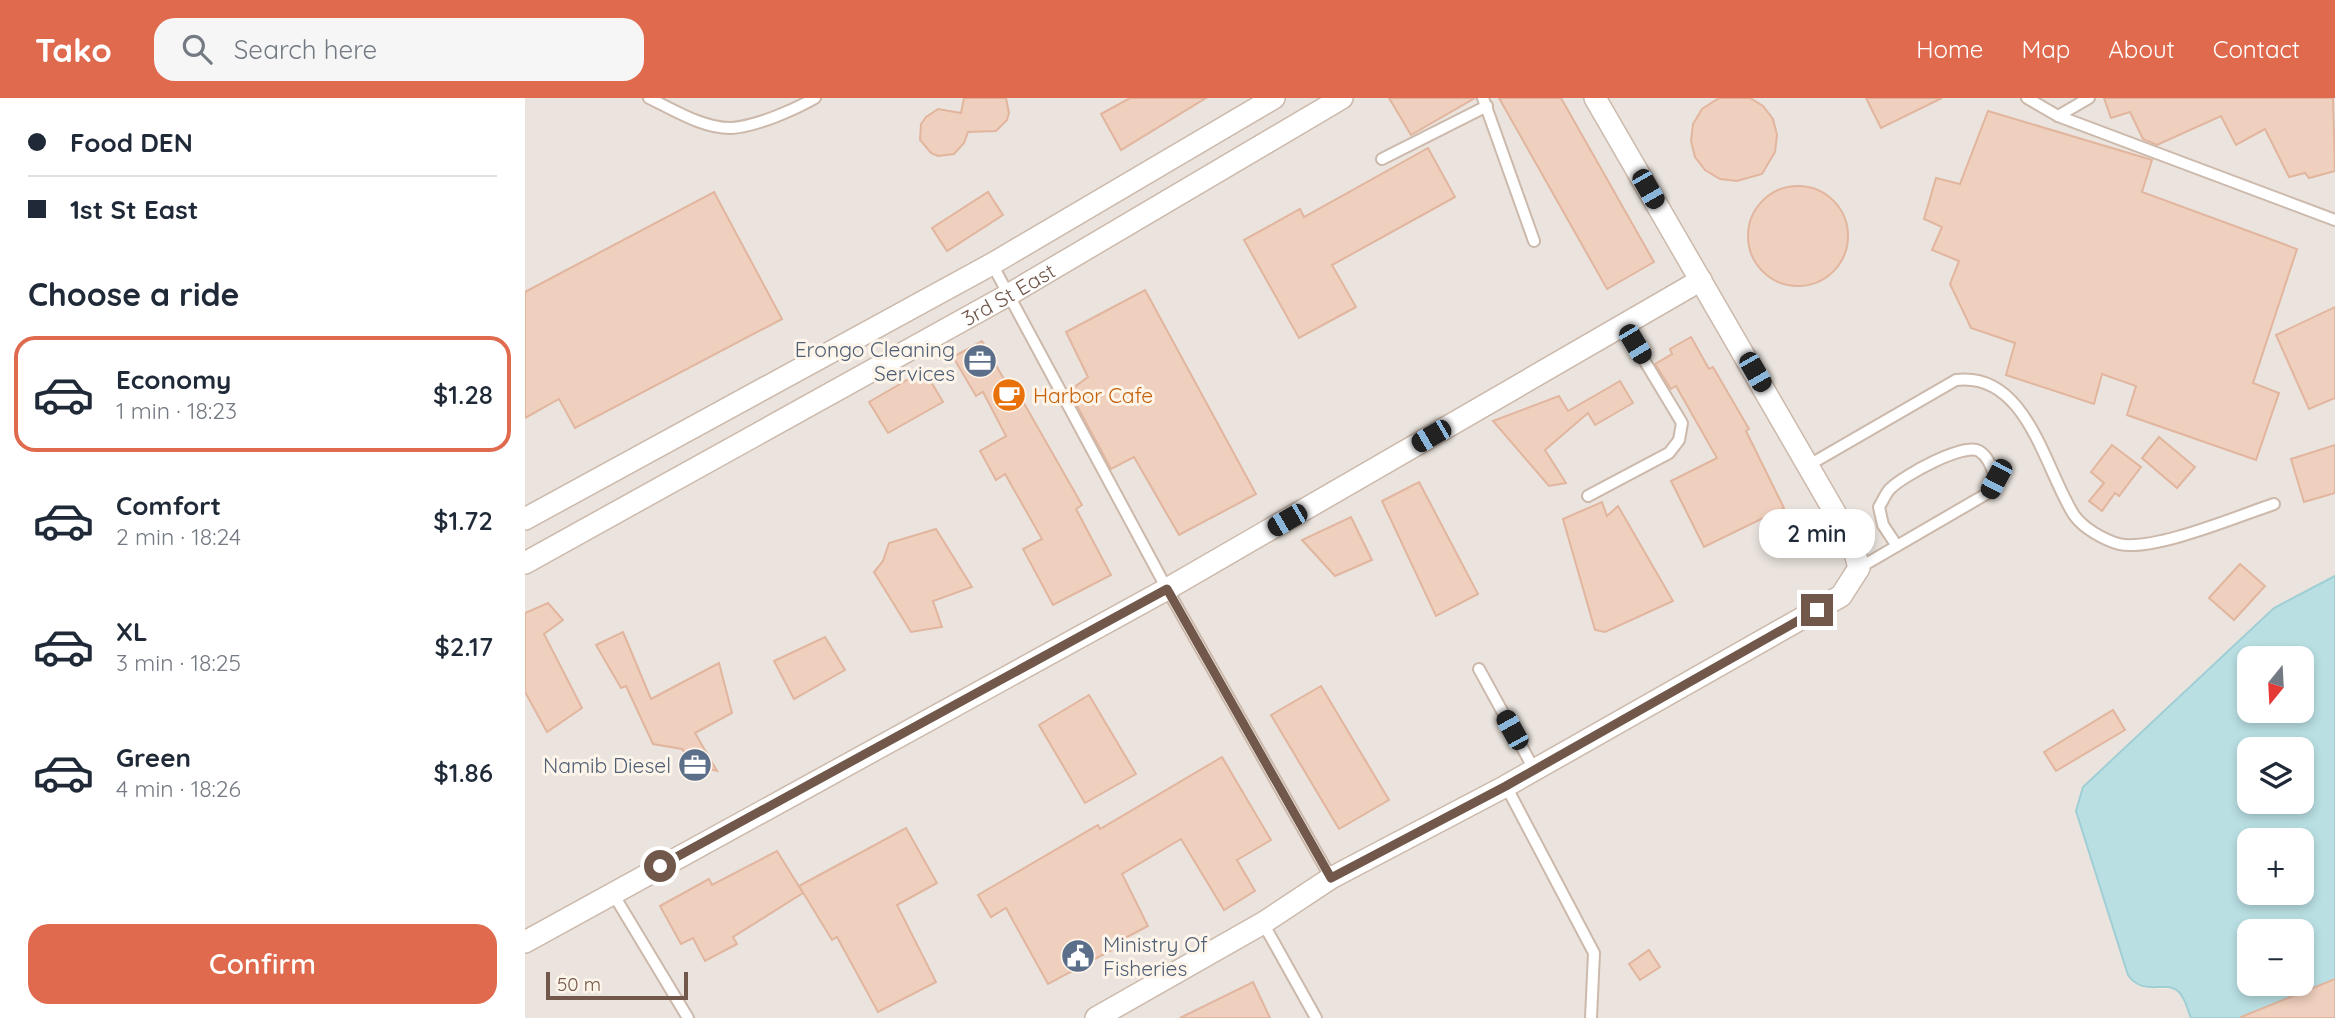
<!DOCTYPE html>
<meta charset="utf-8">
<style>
body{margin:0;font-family:Quicksand,sans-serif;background:#f6f6f7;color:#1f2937;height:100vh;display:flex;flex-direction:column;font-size:26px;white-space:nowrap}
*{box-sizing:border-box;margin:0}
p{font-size:23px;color:#747a83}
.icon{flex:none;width:38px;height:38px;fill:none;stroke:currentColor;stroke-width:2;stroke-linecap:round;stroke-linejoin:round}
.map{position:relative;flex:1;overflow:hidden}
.panel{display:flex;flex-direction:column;background:#fff;width:525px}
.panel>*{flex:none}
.guide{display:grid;align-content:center;height:154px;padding:0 28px;background:#fff}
.needle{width:46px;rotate:198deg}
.tools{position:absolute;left:1712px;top:548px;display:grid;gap:14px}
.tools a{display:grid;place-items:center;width:77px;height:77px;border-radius:14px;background:#fff;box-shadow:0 4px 10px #0003;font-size:35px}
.scale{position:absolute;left:21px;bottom:18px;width:142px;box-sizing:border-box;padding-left:7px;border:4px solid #72584b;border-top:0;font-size:19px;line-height:24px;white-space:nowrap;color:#72584b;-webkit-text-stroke:5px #fef5ea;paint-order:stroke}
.end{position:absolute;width:32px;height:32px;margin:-16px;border:9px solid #72584b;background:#fff;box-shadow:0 0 0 4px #fff}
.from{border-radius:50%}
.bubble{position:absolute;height:49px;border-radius:21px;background:#fff;box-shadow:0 4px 10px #0003;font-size:23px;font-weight:600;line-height:49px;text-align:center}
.car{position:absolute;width:21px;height:42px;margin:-21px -10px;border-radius:9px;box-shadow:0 0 5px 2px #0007;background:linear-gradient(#222 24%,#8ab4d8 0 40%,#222 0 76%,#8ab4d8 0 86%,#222 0)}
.guide b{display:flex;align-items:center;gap:24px;height:66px;font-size:26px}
.guide b+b{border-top:2px solid #e0e1e3}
.guide i{width:18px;height:18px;background:#1f2937}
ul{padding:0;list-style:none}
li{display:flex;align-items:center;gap:21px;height:116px;margin:0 14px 10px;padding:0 14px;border:4px solid transparent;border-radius:21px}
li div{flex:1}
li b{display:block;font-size:26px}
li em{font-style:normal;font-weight:600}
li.current{border-color:#e06a4e}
li>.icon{width:63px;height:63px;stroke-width:1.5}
h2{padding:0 28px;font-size:32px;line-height:84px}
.cta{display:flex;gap:14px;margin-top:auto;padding:14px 28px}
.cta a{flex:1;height:80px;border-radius:21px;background:#e06a4e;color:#fff;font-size:28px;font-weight:600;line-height:80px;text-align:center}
header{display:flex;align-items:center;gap:42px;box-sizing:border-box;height:98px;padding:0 35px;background:#e06a4e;color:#fff}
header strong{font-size:33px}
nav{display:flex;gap:38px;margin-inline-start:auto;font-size:24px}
.search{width:490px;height:63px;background:#f6f6f7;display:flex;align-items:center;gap:18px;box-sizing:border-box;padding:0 24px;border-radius:21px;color:#747a83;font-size:26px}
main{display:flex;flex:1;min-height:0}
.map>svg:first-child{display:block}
.industrial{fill:#ebe4de}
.water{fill:#b9dfe3;stroke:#a0ced5;stroke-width:2;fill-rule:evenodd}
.building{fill:#efcfbd;stroke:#e1b59e;stroke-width:2}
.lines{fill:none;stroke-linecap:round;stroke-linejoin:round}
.service-casing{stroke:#ccb9ab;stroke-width:14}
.minor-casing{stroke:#ccb9ab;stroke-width:24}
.service{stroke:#fff;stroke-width:10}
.minor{stroke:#fff;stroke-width:21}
.route{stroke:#72584b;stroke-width:9}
.labels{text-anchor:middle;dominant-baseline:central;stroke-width:6;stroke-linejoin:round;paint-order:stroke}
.street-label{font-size:21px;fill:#72584b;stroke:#fef5ea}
.service-label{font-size:21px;fill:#4e5e75;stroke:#fef5ea;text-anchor:end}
.food-label{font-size:21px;fill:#c56008;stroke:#fef5ea;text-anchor:start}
</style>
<header>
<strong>Tako</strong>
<div class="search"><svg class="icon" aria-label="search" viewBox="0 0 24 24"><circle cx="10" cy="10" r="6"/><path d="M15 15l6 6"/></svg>Search here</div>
<nav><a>Home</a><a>Map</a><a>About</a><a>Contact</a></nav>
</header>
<main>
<section class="panel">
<div class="guide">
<b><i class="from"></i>Food DEN</b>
<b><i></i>1st St East</b>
</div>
<h2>Choose a ride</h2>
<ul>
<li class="current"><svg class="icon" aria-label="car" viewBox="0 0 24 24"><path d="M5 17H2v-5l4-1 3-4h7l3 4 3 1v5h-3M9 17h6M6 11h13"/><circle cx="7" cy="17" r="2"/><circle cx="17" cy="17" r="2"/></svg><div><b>Economy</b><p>1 min · 18:23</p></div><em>$1.28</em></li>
<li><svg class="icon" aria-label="car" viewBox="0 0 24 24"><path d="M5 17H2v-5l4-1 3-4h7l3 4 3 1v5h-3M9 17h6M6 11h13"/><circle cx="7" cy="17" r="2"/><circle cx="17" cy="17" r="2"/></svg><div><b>Comfort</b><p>2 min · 18:24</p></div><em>$1.72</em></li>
<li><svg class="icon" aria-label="car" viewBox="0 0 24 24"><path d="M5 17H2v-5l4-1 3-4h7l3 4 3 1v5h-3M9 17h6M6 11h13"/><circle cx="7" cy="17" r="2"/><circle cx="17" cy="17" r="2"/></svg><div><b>XL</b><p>3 min · 18:25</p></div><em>$2.17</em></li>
<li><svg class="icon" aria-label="car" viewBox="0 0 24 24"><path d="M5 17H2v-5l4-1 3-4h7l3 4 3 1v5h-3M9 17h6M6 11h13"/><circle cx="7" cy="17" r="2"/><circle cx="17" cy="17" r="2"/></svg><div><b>Green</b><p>4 min · 18:26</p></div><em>$1.86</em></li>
</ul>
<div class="cta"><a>Confirm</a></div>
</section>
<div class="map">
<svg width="1810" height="920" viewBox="0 0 1810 920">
<rect width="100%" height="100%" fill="#fbf1e4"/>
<polygon class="industrial" points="0,0 1810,0 1810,478 1749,510 1558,688 1551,713 1609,886 1619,890 1648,891 1654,894 1666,920 0,920"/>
<path class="water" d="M 1810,478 L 1810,920 L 1666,920 C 1663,913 1660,900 1654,894 C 1641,881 1619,900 1603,877 L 1551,713 L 1558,689 L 1749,510 ZM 1724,560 L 1776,560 L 1776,612 L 1724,612 ZM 1724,651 L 1776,651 L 1776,704 L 1724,704 ZM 1724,742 L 1776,742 L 1776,794 L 1724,794 ZM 1724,833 L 1776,833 L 1776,886 L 1724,886 Z"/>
<g class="building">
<polygon points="439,0 481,0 484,15 482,22 471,33 443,34 439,45 429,56 413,58 406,55 395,42 396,26 401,19 413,11 436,15"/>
<polygon points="605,0 681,0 596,52 576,16"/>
<polygon points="864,0 950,0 886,37"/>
<polygon points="974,0 1036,0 1129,164 1082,191"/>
<polygon points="1194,0 1225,0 1238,8 1248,21 1252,37 1250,54 1237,76 1212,83 1195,81 1180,72 1170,59 1166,43 1168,26 1177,11"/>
<polygon points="1341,0 1417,0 1356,30"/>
<polygon points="1579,0 1808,0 1810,73 1784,80 1780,75 1764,79 1740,31 1711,47 1696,18 1632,47 1618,41 1605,14 1586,20"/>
<polygon points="1463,13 1627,62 1617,94 1772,151 1728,285 1754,295 1731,362 1602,317 1611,288 1577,276 1569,306 1481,277 1490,245 1446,230 1425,186 1434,163 1407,152 1417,129 1399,121 1411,80 1435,86"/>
<polygon points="903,50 930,99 807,167 831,209 774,240 719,142 775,111 779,119"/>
<circle cx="1273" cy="138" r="50"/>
<polygon points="189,94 257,221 50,330 34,301 0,320 0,194"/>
<polygon points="463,94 478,117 422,153 407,130"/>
<polygon points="620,192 731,396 654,437 609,359 586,371 544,293 563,279 541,234"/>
<polygon points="1810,209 1810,300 1784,311 1751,237"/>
<polygon points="1166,239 1184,271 1188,269 1224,331 1221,333 1259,410 1179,449 1146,383 1192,360 1151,288 1146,291 1130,266 1147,256 1145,251"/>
<polygon points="457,243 483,288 488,286 557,407 551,411 586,477 528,507 498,451 517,441 480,376 471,382 455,353 481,338 458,294 451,298 428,259"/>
<polygon points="399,272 418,304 363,335 344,304"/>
<polygon points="1095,283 1108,305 1070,327 1063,315 1020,352 1041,385 1024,388 968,323 1034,298 1043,313"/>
<polygon points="1634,339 1670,369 1652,390 1617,360"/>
<polygon points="1587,347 1616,369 1594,398 1590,395 1577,413 1564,403 1579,385 1566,374"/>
<polygon points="1810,347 1810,395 1779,404 1766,361"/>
<polygon points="894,384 953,496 911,518 857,403"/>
<polygon points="1077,404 1082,418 1093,408 1148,503 1080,534 1070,532 1038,421"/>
<polygon points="826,419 847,462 810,478 777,442"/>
<polygon points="411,431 447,489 408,503 417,529 386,534 349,474 358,463 364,445"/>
<polygon points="1715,466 1740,488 1709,522 1684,500"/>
<polygon points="23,505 38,522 19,536 57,610 22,634 0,594 0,515"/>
<polygon points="98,534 126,601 194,565 207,615 170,635 192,673 170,667 157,651 128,646 101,588 96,590 71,547"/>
<polygon points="300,539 320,572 269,601 249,563"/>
<polygon points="796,588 864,702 814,731 746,617"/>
<polygon points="564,597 611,676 560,705 514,627"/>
<polygon points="1588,612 1600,632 1531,673 1519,654"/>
<polygon points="697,659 746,742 712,762 730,793 699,812 656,741 597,776 623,828 600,840 602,844 523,886 481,810 466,819 453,797 573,727 575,731"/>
<polygon points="381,730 412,785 372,807 411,884 353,914 312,839 307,842 274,788"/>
<polygon points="252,753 278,795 208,839 212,846 180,863 168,840 156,846 135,808 184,781 187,787"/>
<polygon points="1124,852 1135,869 1115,882 1104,866"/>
<polygon points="1810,881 1810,920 1716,920 1716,919"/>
<polygon points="728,884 745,920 655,920"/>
</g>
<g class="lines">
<g class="service-casing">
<g id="service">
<path d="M 124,0 C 149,12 179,31 207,30 C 232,28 269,12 290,0"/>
<polyline points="958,0 1009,143"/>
<polyline points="1502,0 1533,18 1810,122"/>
<polyline points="1533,18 1564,0"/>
<polyline points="857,61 962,8"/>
<polyline points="467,166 642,491 806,780"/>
<path d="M 1284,367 L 1431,282 C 1502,273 1520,372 1549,417 C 1558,430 1579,442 1594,446 C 1628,454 1713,418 1749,406"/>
<polyline points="1063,398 1144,355 1154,342 1157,325 1098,227"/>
<path d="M 1334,470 L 1463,395 L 1471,381 C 1467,371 1464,359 1454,353 C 1439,344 1378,378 1366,390 C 1361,394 1358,403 1354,409 L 1358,427 L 1372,448"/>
<polyline points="954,571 1010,673"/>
<polyline points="981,688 1069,855 1066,920"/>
<polyline points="87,794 163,920"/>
<polyline points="738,825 791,920"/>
</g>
</g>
<g class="minor-casing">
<g id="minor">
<polyline points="0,421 467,166 749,0"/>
<path id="s1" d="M 0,465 L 483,197 L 817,0"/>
<polyline points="0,844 642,491 1176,182"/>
<polyline points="571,920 738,825 806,780 981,688 1316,498 1334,470 1327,444 1070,0"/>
</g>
</g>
<use href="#service" class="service"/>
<use href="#minor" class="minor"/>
</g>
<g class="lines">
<polyline class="route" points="135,768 642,491 806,780 981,688 1292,512"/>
</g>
<defs>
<g id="office-disc" transform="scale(1.75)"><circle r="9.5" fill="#5c6f8a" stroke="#fef5ea"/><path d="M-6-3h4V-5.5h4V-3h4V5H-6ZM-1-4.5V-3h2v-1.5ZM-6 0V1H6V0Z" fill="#fff"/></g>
<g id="cafe-disc" transform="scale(1.75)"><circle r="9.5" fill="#e8710a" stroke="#fef5ea"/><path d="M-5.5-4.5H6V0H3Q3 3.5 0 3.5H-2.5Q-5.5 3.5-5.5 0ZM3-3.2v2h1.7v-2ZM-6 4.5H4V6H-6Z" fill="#fff"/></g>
<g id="civic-disc" transform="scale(1.75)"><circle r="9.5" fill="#5c6f8a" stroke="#fef5ea"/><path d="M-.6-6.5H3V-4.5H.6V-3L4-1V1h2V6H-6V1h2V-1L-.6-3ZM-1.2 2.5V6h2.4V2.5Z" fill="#fff"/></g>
</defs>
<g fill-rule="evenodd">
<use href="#office-disc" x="455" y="263"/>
<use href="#cafe-disc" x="484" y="297"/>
<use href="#office-disc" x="170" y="667"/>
<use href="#civic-disc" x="553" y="858"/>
</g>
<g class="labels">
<g class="street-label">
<text stroke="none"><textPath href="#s1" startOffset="553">3rd St East</textPath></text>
</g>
<g class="service-label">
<text x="430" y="251">Erongo Cleaning<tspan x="430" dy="24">Services</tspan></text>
<text x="146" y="667">Namib Diesel</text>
<text x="578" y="846" text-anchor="start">Ministry Of<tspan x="578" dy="24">Fisheries</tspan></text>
</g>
<g class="food-label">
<text x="508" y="297">Harbor Cafe</text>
</g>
</g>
</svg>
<div class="tools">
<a><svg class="needle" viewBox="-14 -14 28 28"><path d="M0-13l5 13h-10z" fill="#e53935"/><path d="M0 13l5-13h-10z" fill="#747a83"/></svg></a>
<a><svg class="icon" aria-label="layers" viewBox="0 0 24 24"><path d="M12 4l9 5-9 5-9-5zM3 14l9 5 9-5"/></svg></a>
<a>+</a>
<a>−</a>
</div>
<div class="scale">50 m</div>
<i class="end from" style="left:135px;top:768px"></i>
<i class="end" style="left:1292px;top:512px"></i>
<div class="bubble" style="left:1234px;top:411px;width:116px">2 min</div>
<i class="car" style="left:1123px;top:91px;rotate:150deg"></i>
<i class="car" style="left:1110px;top:246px;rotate:149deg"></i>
<i class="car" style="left:1230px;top:274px;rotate:150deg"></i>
<i class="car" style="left:906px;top:338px;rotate:240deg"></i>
<i class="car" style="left:1471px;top:381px;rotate:208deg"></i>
<i class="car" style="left:762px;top:422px;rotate:240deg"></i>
<i class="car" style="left:987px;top:632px;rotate:331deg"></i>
</div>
</main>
